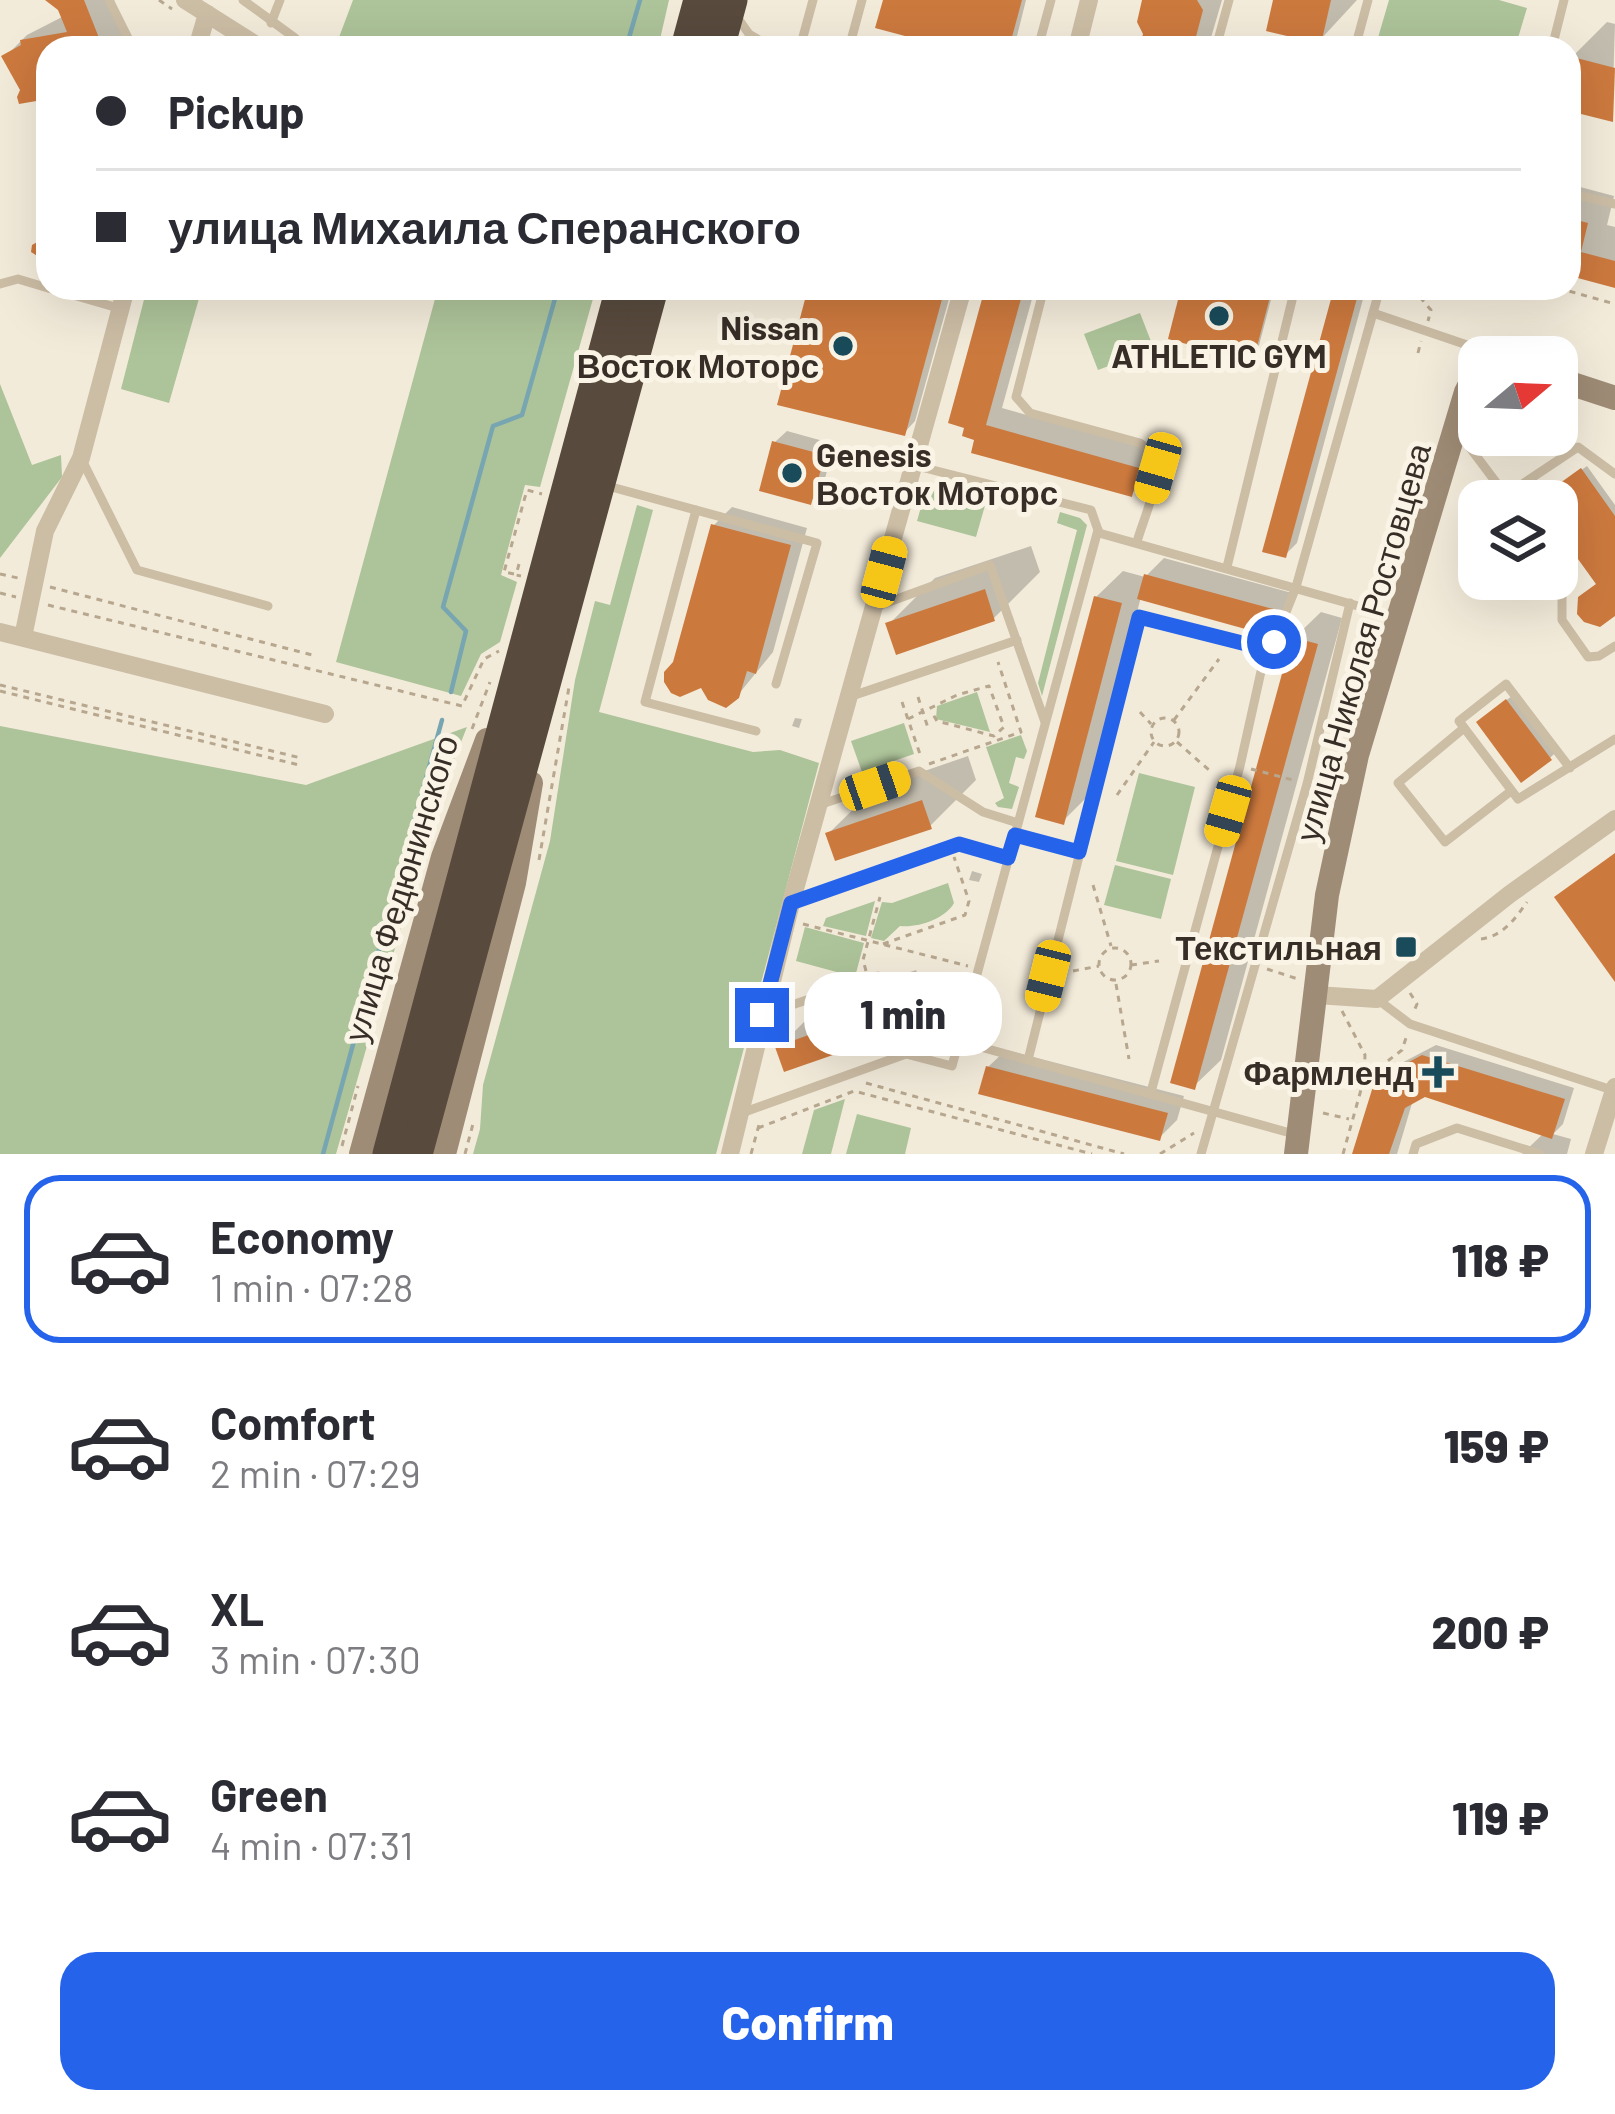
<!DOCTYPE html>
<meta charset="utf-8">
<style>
body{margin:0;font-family:Barlow,sans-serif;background:#f2f2f3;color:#2b2b33;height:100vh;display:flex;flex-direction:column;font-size:45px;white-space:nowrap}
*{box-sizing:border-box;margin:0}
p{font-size:39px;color:#7c7c81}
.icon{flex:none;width:66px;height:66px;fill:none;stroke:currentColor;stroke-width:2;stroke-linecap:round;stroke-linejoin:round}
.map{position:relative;height:1154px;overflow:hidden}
.sheet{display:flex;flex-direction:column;background:#fff;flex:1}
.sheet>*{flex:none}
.banner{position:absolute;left:36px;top:36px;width:1545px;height:264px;border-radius:36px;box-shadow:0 12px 48px #0002;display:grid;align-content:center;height:264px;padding:0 60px;background:#fff}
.needle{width:78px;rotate:71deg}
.controls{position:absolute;left:1458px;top:336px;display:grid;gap:24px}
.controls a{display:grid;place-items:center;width:120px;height:120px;border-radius:24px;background:#fff;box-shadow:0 12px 48px #0002;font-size:60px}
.end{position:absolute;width:54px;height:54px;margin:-27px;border:15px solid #2563eb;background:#fff;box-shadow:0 0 0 6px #fff}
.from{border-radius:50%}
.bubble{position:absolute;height:84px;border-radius:36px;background:#fff;box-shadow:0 12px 48px #0002;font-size:39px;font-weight:800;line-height:84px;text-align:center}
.car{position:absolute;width:36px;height:72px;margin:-36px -18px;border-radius:15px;box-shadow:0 0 9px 3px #0007;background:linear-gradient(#f5c518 24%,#345 0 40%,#f5c518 0 76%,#345 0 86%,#f5c518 0)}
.banner b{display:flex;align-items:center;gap:42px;height:114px;font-size:45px}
.banner b+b{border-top:3px solid #e1e1e2}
.banner i{width:30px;height:30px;background:#2b2b33}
ul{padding:21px 0 0;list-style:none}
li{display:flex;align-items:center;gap:36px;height:168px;margin:0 24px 18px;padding:0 36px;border:6px solid transparent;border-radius:36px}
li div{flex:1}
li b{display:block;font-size:45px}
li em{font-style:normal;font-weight:800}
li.selected{border-color:#2563eb}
li>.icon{width:108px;height:108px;stroke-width:1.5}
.action{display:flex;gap:24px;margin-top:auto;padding:24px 60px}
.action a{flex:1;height:138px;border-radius:36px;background:#2563eb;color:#fff;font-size:48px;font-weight:800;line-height:138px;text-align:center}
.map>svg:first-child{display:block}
.green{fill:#adc399}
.shadow{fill:#0003}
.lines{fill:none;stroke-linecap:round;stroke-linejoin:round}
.stream{stroke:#77a5b1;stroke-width:4.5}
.building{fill:#cc793e}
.path{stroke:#b7a78f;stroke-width:3;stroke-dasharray:6 6;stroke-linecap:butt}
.lane{stroke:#ccbda5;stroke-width:9}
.street{stroke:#ccbda5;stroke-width:18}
.secondary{stroke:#9f8c76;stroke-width:24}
.highway{stroke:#584a3d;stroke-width:33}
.route{stroke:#2563eb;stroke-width:15}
.poi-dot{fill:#1a4b5a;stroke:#faf4e6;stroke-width:4.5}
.labels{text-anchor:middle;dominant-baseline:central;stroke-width:10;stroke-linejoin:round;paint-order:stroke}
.poi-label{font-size:33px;font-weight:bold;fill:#372e27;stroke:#faf4e6;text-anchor:end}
.street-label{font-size:33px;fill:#372e27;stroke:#faf4e6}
</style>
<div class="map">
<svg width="1615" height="1154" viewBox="0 0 1615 1154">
<rect width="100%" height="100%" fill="#f3ebda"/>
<g class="green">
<polygon points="353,0 669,0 658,48 335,48"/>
<polygon points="1389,0 1499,0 1527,8 1515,48 1375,48"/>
<polygon points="147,288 202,288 169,403 121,389"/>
<polygon points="438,288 596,288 540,487 525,485 501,575 517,582 500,642 481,654 461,696 336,662"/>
<polygon points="1140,313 1154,349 1098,370 1084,334"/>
<polygon points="0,384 32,465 61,455 62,477 0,558"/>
<polygon points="927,486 986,502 976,537 917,521"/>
<polygon points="637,505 653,510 599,712 753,752 780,750 819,763 716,1154 473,1154 480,1129 483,1085 550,841 575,680 595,601 610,605"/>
<polygon points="1060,512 1080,518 1087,525 1042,696 1038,683 1077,530 1057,523"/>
<polygon points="977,692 990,732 936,719 937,706"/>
<polygon points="904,723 914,754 862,772 851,741"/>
<polygon points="0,726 306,785 467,727 436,805 336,1154 0,1154"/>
<polygon points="1021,735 1027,751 1024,759 1016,757 1009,783 1019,787 1012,809 998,807 995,803 1004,798 986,747"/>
<polygon points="1139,773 1195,787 1173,875 1116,861"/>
<polygon points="1115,865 1171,879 1161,919 1104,905"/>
<path d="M 948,883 L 954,903 C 945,919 918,928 900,926 L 884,941 L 871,938 L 882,902 L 892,903 Z"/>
<polygon points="875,901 866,936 823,926 826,918"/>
<polygon points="805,927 864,943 855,977 796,961"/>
<polygon points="845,1099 831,1154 802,1154 814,1110"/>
<polygon points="857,1114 911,1128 905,1154 846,1154"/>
</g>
<g class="shadow">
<polygon points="50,0 114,0 133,48 48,48 48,97 24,90 5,57 27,35 64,16"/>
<polygon points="886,0 1026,0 1014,48 961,48"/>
<polygon points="1146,0 1222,0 1208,48 1142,48"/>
<polygon points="1276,0 1357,0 1320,40"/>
<polygon points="1607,22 1615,24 1612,119 1569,107 1572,57"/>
<polygon points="1569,184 1614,196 1607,225 1615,227 1615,284 1569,272"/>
<polygon points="811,288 952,288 915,421 904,433"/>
<polygon points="988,288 1035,288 1002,408 1155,451 1149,476 1131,494 974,450"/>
<polygon points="1184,288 1274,288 1257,353 1252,358"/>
<polygon points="1337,288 1366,288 1297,543 1285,555 1266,549"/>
<polygon points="787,431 834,444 822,490 810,502 775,442"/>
<polygon points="1587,466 1615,505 1615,613 1557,524 1557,501 1545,496"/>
<polygon points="732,507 807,528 773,652 733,701 703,685 676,664 714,525"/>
<polygon points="1031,546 1040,572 994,618 889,624 935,578"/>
<polygon points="1164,558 1292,593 1284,613 1266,631 1141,597 1089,795 1063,821 1096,597 1123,571 1145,577"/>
<polygon points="1321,612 1342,618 1221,1060 1194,1086 1294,638"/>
<polygon points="1516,693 1558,750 1550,758 1488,714"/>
<polygon points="795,718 802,719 799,728 792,726"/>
<polygon points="968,756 976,780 930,826 829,833 875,788"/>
<polygon points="972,871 982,874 979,882 969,880"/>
<polygon points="916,970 924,990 878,1036 778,1048 824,1002"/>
<polygon points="934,1037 942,1039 938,1047 931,1046"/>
<polygon points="1436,1045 1574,1088 1563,1124 1553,1134 1571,1139 1567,1154 1522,1154 1544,1133 1425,1094 1413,1100 1397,1154 1356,1154 1378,1082 1390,1069"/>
<polygon points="1006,1050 1184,1096 1177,1120 1159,1138 988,1067"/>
</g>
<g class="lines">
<g class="stream">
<polyline points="626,48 640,0"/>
<polyline points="451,692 466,631 443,607 493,426 522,415 558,288"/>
<polyline points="323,1154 442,720"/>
</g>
</g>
<g class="building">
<polygon points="45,0 84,0 103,48 48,48 48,99 19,104 17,97 20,90 1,56 21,45 20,40 67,32 58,10"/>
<polygon points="883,0 1022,0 1009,48 950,48 875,28"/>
<polygon points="1142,0 1197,0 1203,10 1193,48 1139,48 1143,34 1137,22"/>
<polygon points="1273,0 1331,0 1321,44 1266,31"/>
<polygon points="1569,56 1615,68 1613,122 1569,111"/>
<polygon points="48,202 48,259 42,259 31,252 32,245 39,241 36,227"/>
<polygon points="1569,218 1588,223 1581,252 1615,261 1615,288 1574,277 1569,281"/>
<polygon points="808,288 945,288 905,436 777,405"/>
<polygon points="985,288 1024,288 986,425 1139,468 1132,497 971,453 974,440 962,436 964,428 948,423"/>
<polygon points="1181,288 1254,288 1271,293 1253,362 1168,339"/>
<polygon points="1334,288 1359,291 1286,558 1262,552"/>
<polygon points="772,441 825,455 811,505 759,491"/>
<polygon points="1581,468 1615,516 1615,616 1600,627 1584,622 1577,614 1578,597 1596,584 1557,530 1557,501 1535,501"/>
<polygon points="711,524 791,545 756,674 747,671 739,698 726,708 708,700 701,688 680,697 671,693 664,682 664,672 673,662"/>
<polygon points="1144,574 1277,610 1276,613 1267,635 1137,599"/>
<polygon points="985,589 995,621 896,655 885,623"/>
<polygon points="1094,596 1122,603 1064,825 1035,817"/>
<polygon points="1292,637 1318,644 1195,1090 1170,1083"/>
<polygon points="1506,699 1552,760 1521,783 1476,722"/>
<polygon points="922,800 932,829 835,861 825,833"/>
<polygon points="1615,853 1615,982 1554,897"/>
<polygon points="870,1013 879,1039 784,1072 775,1047"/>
<polygon points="1422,1055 1565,1099 1552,1139 1425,1097 1405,1108 1389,1154 1352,1154 1375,1080"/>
<polygon points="986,1066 1168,1113 1160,1141 978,1094"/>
</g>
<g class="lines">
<g class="path">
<polyline points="159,0 172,9"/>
<polyline points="1412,288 1431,310 1428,321"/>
<polyline points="1558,288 1615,304"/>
<polyline points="1418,353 1421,341"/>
<polyline points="519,564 516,575 521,576"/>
<polyline points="0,574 18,578"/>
<polyline points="514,574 504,572 527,490 542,494"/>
<polyline points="50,587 316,656"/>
<polyline points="0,593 16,597"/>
<polyline points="48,605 462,706 484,659 499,651"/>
<polyline points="0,685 301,758"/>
<polyline points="0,691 299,765"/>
<polyline points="918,697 928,728"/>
<polyline points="902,702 921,757"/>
<polyline points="1140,712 1151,724"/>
<circle cx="1165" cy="732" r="14"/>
<polyline points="908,719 957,695 989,686 1004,727 994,736 937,721 931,711"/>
<polyline points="1174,720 1219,659"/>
<polyline points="472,729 490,682"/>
<polyline points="1177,742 1209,770"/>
<polyline points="929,764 1021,732 998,662"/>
<polyline points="1251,769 1293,780"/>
<polyline points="1117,795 1154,742"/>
<polyline points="539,860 569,687"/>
<polyline points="1093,885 1111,946"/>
<polyline points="803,924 968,966"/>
<path d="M 1481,939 C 1503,936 1515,919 1527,902"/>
<polyline points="883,944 965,915 969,901 954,857"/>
<circle cx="1115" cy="964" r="16"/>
<polyline points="1204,950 1241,960"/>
<polyline points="1131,965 1159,961"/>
<polyline points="1267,969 1298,979"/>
<polyline points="866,971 863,960 880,897"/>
<polyline points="1073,971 1099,966"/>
<polyline points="1116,984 1129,1059"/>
<polyline points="1410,993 1417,1004 1414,1011"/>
<polyline points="1342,1011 1365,1055 1364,1079"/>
<polyline points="866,1083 1124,1154"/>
<polyline points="1323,1113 1349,1119"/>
<polyline points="758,1128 854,1091 1092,1154"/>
<polyline points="342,1146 358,1086"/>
<polyline points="465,1154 474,1120"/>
<polyline points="751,1154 760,1121"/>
<polyline points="1160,1154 1194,1133"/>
<polyline points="1343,1154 1364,1079 1402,1050 1406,1038"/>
</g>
<g class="lane">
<polyline points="109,0 133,48"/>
<polyline points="243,0 295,38 291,48"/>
<polyline points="1229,0 1217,44 1231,48"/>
<polyline points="737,17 749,34 772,48"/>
<polyline points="271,23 280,0"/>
<polyline points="745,48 766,46"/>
<polyline points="800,48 813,0"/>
<polyline points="849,48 862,0"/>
<polyline points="1038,48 1051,0"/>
<polyline points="1355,48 1368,0"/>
<polyline points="1552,48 1564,0"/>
<polyline points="1569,193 1615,204"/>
<polyline points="0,284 18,279 48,288"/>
<polyline points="49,288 118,308"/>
<path d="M 1044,288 L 1016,397 L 1030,413 L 1140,443 C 1172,464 1145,512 1137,542"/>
<polyline points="1373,313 1473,347 1480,357"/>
<polyline points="1459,433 1510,501"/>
<polyline points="82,460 137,570 268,606"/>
<polyline points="913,465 1091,510 1099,533 1397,617"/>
<polyline points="604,485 817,543 776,684"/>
<polyline points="1506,495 1578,447 1615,474"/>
<polyline points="696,510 645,702 756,731"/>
<polyline points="1227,567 1295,288"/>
<polyline points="1557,575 1562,583 1562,620 1588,657 1599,656 1615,646"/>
<polyline points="875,607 990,565 1045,722"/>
<polyline points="1266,649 1274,642 1296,587 1380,288"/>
<polyline points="849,697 1017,640"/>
<polyline points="1464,728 1398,783 1445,842 1511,791"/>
<polyline points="1570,768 1506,684 1459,721 1518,799 1615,739"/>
<polyline points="819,805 919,771 983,812 1018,823"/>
<polyline points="1015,834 1079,852"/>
<polyline points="791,903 959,844 1008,858"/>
<polyline points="1377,999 1410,1024 1615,1091"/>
<polyline points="768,1013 878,976 906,1054"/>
<polyline points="959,1041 1294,1134"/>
<polyline points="1028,1060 1139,617 1266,649 1240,766 1151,1092"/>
<polyline points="739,1114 906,1054 952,1066 1098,530"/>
<polyline points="1201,1154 1307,784 1350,603"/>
<polyline points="1413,1154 1416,1144 1457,1128 1540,1154"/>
</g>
<g class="street">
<polyline points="185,0 261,48"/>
<polyline points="197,48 207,14"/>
<polyline points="1077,48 1089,0"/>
<polyline points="0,632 325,714"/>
<polyline points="23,637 45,531 81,458 126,288"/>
<polyline points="1316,995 1377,999 1510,894 1615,819"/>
<polyline points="730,1154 791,903 963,288"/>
<polyline points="1594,1154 1615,1087"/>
</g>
<g class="secondary">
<polyline points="1557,379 1615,398"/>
<polyline points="361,1154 443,857 487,740"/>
<polyline points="444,1154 514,883 531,783"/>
<polyline points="1296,1154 1327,895 1357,755 1466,392 1479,367"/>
</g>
<g class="highway">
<polyline points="687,48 700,0"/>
<polyline points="718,48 731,0"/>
<polyline points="389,1154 622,288"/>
<polyline points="416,1154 652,288"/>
</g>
</g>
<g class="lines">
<polyline class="route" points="762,1015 791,903 959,844 1008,858 1015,835 1079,852 1139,617 1266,649 1274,642"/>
</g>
<g class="poi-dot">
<circle cx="1219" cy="316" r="12"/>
<circle cx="843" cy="346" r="12"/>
<circle cx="792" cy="473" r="12"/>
<rect x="1394" y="935" width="24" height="24" rx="6"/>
<path d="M1432 1054h12v12h12v12h-12v12h-12v-12h-12v-12h12z"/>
</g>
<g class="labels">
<g class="poi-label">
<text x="819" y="327">Nissan<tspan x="819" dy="38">Восток Моторс</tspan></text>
<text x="1219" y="355" text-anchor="middle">ATHLETIC GYM</text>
<text x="816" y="454" text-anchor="start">Genesis<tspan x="816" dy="38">Восток Моторс</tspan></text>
<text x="1382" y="947">Текстильная</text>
<text x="1414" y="1072">Фармленд</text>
</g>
<g class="street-label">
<text transform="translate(1362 642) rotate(-74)">улица Николая Ростовцева</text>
<text transform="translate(400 888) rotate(-73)">улица Федюнинского</text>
</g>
</g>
</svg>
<div class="controls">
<a><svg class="needle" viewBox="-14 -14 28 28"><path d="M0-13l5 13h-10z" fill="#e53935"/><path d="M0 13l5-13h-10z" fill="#7c7c81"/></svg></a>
<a><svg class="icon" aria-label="layers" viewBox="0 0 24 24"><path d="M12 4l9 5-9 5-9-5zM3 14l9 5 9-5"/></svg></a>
</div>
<i class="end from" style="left:1274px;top:642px"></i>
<i class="end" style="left:762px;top:1015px"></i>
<div class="bubble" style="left:804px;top:972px;width:198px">1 min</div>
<i class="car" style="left:1158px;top:468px;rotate:196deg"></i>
<i class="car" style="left:884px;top:572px;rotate:15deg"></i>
<i class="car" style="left:875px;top:786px;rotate:71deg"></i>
<i class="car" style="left:1228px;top:811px;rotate:196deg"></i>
<i class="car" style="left:1048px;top:976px;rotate:194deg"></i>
<div class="banner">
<b><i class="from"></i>Pickup</b>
<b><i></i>улица Михаила Сперанского</b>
</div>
</div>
<section class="sheet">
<ul>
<li class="selected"><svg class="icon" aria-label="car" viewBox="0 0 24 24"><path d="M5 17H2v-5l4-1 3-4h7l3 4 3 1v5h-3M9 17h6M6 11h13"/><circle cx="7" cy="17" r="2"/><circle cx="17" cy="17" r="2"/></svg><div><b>Economy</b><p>1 min · 07:28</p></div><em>118 ₽</em></li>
<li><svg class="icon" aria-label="car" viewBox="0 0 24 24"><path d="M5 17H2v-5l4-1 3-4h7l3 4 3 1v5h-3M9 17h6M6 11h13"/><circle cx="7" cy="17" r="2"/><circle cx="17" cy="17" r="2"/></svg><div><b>Comfort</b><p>2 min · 07:29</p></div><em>159 ₽</em></li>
<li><svg class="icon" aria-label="car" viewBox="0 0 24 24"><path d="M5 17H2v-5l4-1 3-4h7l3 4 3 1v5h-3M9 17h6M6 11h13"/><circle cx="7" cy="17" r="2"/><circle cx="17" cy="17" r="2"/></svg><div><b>XL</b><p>3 min · 07:30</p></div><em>200 ₽</em></li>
<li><svg class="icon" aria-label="car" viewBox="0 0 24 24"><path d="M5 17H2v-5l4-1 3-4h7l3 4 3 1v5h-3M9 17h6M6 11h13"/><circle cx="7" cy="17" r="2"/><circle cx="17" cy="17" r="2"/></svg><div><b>Green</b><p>4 min · 07:31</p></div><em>119 ₽</em></li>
</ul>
<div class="action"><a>Confirm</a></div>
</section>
